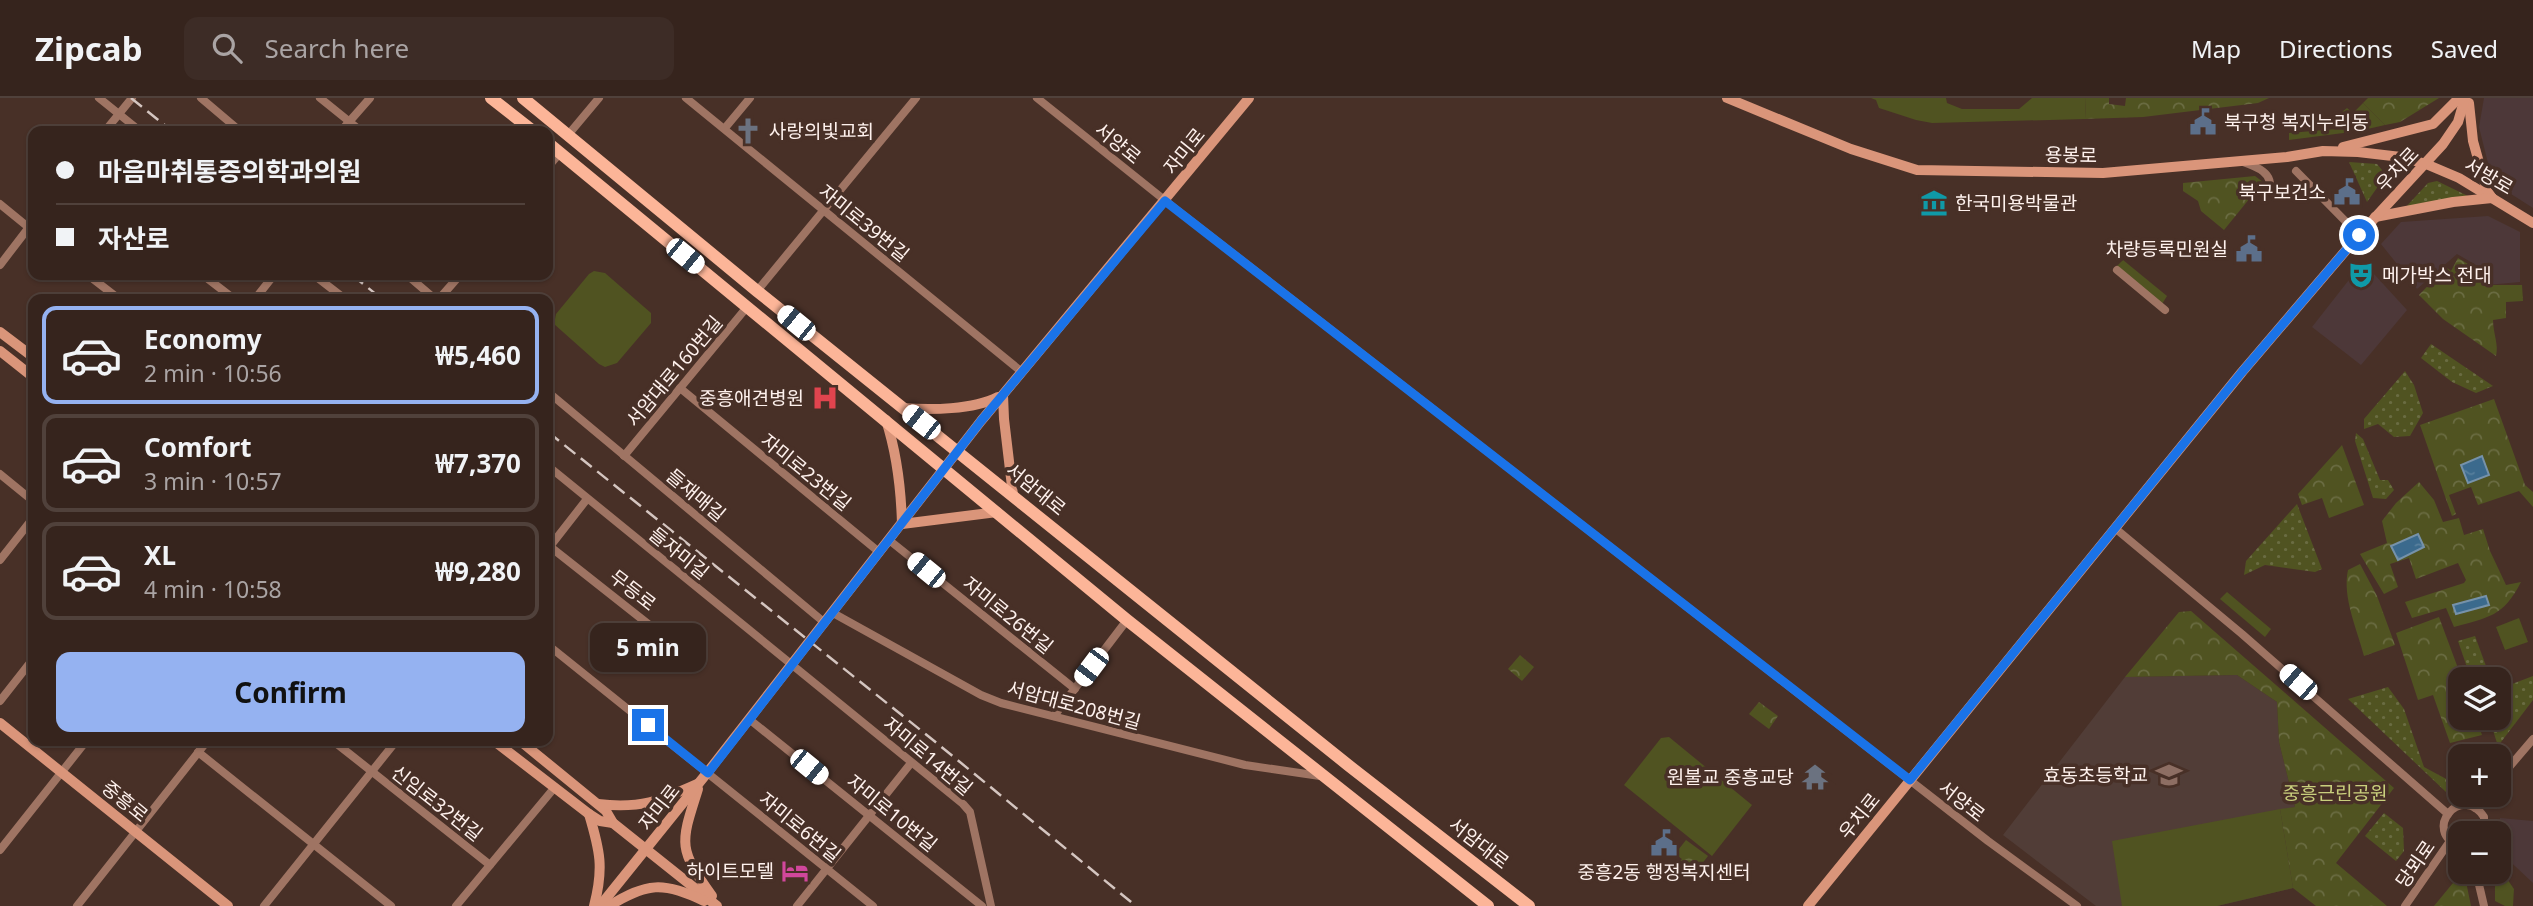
<!DOCTYPE html>
<meta charset="utf-8">
<style>
body{margin:0;font-family:"Noto Sans","Noto Sans KR",sans-serif;background:#3d2c26;color:#f1f3f6;height:100vh;display:flex;flex-direction:column;font-size:26px;white-space:nowrap}
*{box-sizing:border-box;margin:0}
p{font-size:23px;color:#aaa4a4}
.icon{flex:none;width:38px;height:38px;fill:none;stroke:currentColor;stroke-width:2;stroke-linecap:round;stroke-linejoin:round}
.map{position:relative;flex:1;overflow:hidden}
.side{position:absolute;left:28px;top:196px;width:525px;height:452px;display:flex;flex-direction:column;background:#36241d;border-radius:14px;box-shadow:0 2px 5px #0004,0 0 0 2px #50413b}
.side>*{flex:none}
.top-card{position:absolute;left:28px;top:28px;width:525px;height:154px;border-radius:14px;box-shadow:0 2px 5px #0004,0 0 0 2px #50413b;display:grid;align-content:center;height:154px;padding:0 28px;background:#36241d}
.buttons{position:absolute;left:2448px;top:569px;display:grid;gap:14px}
.buttons a{display:grid;place-items:center;width:63px;height:63px;border-radius:14px;background:#36241d;box-shadow:0 2px 5px #0004,0 0 0 2px #50413b;font-size:35px}
.end{position:absolute;width:32px;height:32px;margin:-16px;border:9px solid #1a73e8;background:#fff;box-shadow:0 0 0 4px #fff}
.from{border-radius:50%}
.bubble{position:absolute;height:49px;border-radius:14px;background:#36241d;box-shadow:0 2px 5px #0004,0 0 0 2px #50413b;font-size:23px;font-weight:700;line-height:49px;text-align:center}
.car{position:absolute;width:21px;height:42px;margin:-21px -10px;border-radius:9px;box-shadow:0 0 5px 2px #0007;background:linear-gradient(#fff 24%,#345 0 40%,#fff 0 76%,#345 0 86%,#fff 0)}
.top-card b{display:flex;align-items:center;gap:24px;height:66px;font-size:26px}
.top-card b+b{border-top:2px solid #50413b}
.top-card i{width:18px;height:18px;background:#f1f3f6}
ul{padding:12px 0 0;list-style:none}
li{display:flex;align-items:center;gap:21px;height:98px;margin:0 14px 10px;padding:0 14px;border:4px solid #50413b;border-radius:14px}
li div{flex:1}
li b{display:block;font-size:26px}
li em{font-style:normal;font-weight:700}
li.selected{border-color:#95b2f1}
li>.icon{width:63px;height:63px;stroke-width:1.5}
.button{display:flex;gap:14px;margin-top:auto;padding:14px 28px}
.button a{flex:1;height:80px;border-radius:14px;background:#95b2f1;color:#111;font-size:28px;font-weight:700;line-height:80px;text-align:center}
header{display:flex;align-items:center;gap:42px;box-sizing:border-box;height:98px;padding:0 35px;background:#36241d;border-bottom:2px solid #50413b}
header strong{font-size:33px}
nav{display:flex;gap:38px;margin-inline-start:auto;font-size:24px}
.search{width:490px;height:63px;background:#3d2c26;display:flex;align-items:center;gap:18px;box-sizing:border-box;padding:0 24px;border-radius:14px;color:#aaa4a4;font-size:26px}
.map>svg:first-child{display:block}
.commercial{fill:#4d3839}
.education{fill:#513d37}
.grass{fill:#505321}
.park{fill:url(#park-crowns)}
.garden{fill:url(#garden-dots)}
.water{fill:url(#water-ripples);stroke:#7692aa;stroke-width:2}
.lines{fill:none;stroke-linecap:round;stroke-linejoin:round}
.street{stroke:#9f7463;stroke-width:8}
.secondary{stroke:#da957a;stroke-width:10}
.primary{stroke:#fcb598;stroke-width:12}
.rail{stroke:#d4c5c0;stroke-width:2.5;stroke-dasharray:14 7;stroke-linecap:butt}
.route{stroke:#1a73e8;stroke-width:9}
.labels{text-anchor:middle;dominant-baseline:central;stroke-width:7;stroke-linejoin:round;paint-order:stroke}
.poi-label{font-size:19px;fill:#fef1ed;stroke:#483027;text-anchor:end}
.street-label{font-size:19px;fill:#fef1ed;stroke:#483027}
.park-label{font-size:19px;fill:#c9cf7d;stroke:#483027}
</style>
<header>
<strong>Zipcab</strong>
<div class="search"><svg class="icon" aria-label="search" viewBox="0 0 24 24"><circle cx="10" cy="10" r="6"/><path d="M15 15l6 6"/></svg>Search here</div>
<nav><a>Map</a><a>Directions</a><a>Saved</a></nav>
</header>
<div class="map">
<svg width="2533" height="808" viewBox="0 0 2533 808">
<defs>
<pattern id="park-crowns" width="20" height="18" patternUnits="userSpaceOnUse" patternTransform="scale(1.75)"><rect width="20" height="18" fill="#505321"/><path d="M2 6a3 3 0 1 1 6 0M12 15a3 3 0 1 1 6 0" fill="none" stroke="#6a6c42"/></pattern>
<pattern id="garden-dots" width="8" height="8" patternUnits="userSpaceOnUse" patternTransform="scale(1.75)"><rect width="8" height="8" fill="#505321"/><path d="M2 2h.1M6 6h.1" fill="none" stroke="#6a6c42" stroke-width="1.8" stroke-linecap="round"/></pattern>
<pattern id="water-ripples" width="26" height="14" patternUnits="userSpaceOnUse" patternTransform="scale(1.75)"><rect width="26" height="14" fill="#3b6a8d"/><path d="M2 4q2-2 4 0t4 0M15 11q2-2 4 0t4 0" fill="none" stroke="#58809d"/></pattern>
</defs>
<rect width="100%" height="100%" fill="#483027"/>
<g class="commercial">
<polygon points="2484,0 2533,0 2533,110 2497,87 2490,73 2479,29"/>
<polygon points="2488,118 2520,134 2520,184 2487,187 2483,171 2457,156 2417,191 2381,146 2401,124"/>
<polygon points="2363,164 2407,212 2361,267 2312,229"/>
<polygon points="2500,720 2533,723 2533,785 2500,754"/>
</g>
<polygon class="education" points="2237,577 2277,604 2279,644 2295,709 2280,712 2293,790 2217,808 2096,808 2003,737 2125,579"/>
<g class="grass">
<polygon points="1871,0 1946,0 1947,5 1962,11 2019,11 2032,0 2086,0 2085,21 1932,25 1916,22 1879,10 1876,2"/>
<polygon points="2363,5 2385,27 2359,33 2289,42 2289,35 2337,31 2333,21 2347,10 2353,15"/>
<polygon points="594,173 605,175 651,215 651,225 617,265 605,269 599,266 554,226 556,216 589,176"/>
<polygon points="2227,494 2271,531 2265,539 2220,501"/>
<polygon points="2519,520 2528,544 2505,552 2496,529"/>
<polygon points="1669,639 1752,707 1712,758 1624,687 1661,640"/>
<polygon points="2280,711 2293,790 2217,808 2122,808 2112,743"/>
<polygon points="2503,775 2514,791 2513,808 2505,808 2495,803 2495,779"/>
</g>
<g class="park">
<polygon points="2086,0 2109,0 2109,6 2125,8 2126,0 2269,0 2258,5 2143,19 2085,21"/>
<polygon points="2368,0 2439,0 2400,24 2385,27 2363,5"/>
<polygon points="2255,78 2263,84 2224,132 2201,113 2198,103 2183,93 2183,85"/>
<path d="M 2458,160 L 2483,175 L 2484,187 L 2522,187 L 2523,203 L 2506,204 L 2506,220 L 2493,222 C 2493,235 2499,247 2496,258 L 2443,221 L 2419,197 L 2446,169 L 2451,173 Z"/>
<polygon points="2123,162 2167,198 2162,206 2117,168"/>
<polygon points="2494,301 2525,387 2533,394 2533,409 2519,393 2478,407 2471,389 2449,397 2456,416 2452,418 2420,327"/>
<polygon points="2342,347 2364,407 2329,420 2322,400 2302,407 2298,396"/>
<path d="M 2419,384 L 2434,402 L 2443,424 L 2459,420 L 2464,437 L 2483,431 L 2490,453 L 2506,487 L 2521,484 C 2503,519 2489,519 2454,529 L 2446,510 L 2412,520 L 2405,504 L 2464,485 L 2466,482 L 2458,465 L 2416,481 L 2409,460 L 2390,466 L 2398,489 L 2384,496 L 2360,456 L 2387,445 L 2382,423 L 2396,405 Z"/>
<path d="M 2360,466 L 2377,498 L 2395,547 L 2364,558 C 2357,531 2342,499 2348,472 Z"/>
<polygon points="2191,513 2394,690 2336,765 2387,808 2316,808 2293,790 2280,711 2295,709 2279,644 2277,604 2237,577 2125,579 2179,514"/>
<polygon points="2439,519 2462,581 2460,620 2476,620 2482,637 2450,645 2433,597 2418,602 2396,535"/>
<polygon points="1520,557 1534,569 1522,583 1508,571"/>
<polygon points="1759,604 1778,618 1769,631 1749,616"/>
<polygon points="1686,742 1708,758 1694,776 1679,764 1682,761 1675,756"/>
<polygon points="2462,774 2464,774 2471,808 2434,808"/>
</g>
<g class="garden">
<polygon points="2349,64 2377,66 2382,72 2384,80 2367,104"/>
<polygon points="2437,83 2468,98 2404,111 2428,85"/>
<polygon points="2431,246 2493,288 2476,295 2452,284 2421,260"/>
<polygon points="2405,273 2414,287 2423,315 2410,338 2394,339 2378,326 2364,331 2364,321"/>
<polygon points="2356,335 2363,341 2380,382 2388,382 2394,392 2386,401 2373,400 2355,343"/>
<polygon points="2297,406 2322,471 2315,474 2265,467 2244,477 2246,463"/>
<polygon points="2475,538 2490,579 2471,581 2458,543"/>
<polygon points="2533,578 2533,602 2498,648 2489,620 2499,620 2499,591"/>
<polygon points="2388,589 2404,611 2424,669 2450,683 2460,681 2460,689 2446,694 2348,601"/>
<polygon points="2384,715 2403,730 2404,753 2396,763 2365,738"/>
</g>
<g class="water">
<polygon points="2482,358 2489,377 2468,385 2461,367"/>
<polygon points="2418,436 2424,449 2398,462 2391,448"/>
<polygon points="2486,498 2489,507 2456,516 2453,507"/>
</g>
<g class="lines">
<g class="street">
<polyline points="99,0 140,33"/>
<polyline points="201,0 240,33"/>
<polyline points="320,0 361,33"/>
<polyline points="686,0 1022,274"/>
<polyline points="1037,0 1177,112 1988,743 2077,808"/>
<polyline points="725,30 750,0"/>
<polyline points="105,33 132,0"/>
<polyline points="341,33 370,0"/>
<polyline points="568,37 599,0"/>
<path d="M 2243,64 C 2257,69 2274,75 2269,92"/>
<polyline points="548,69 560,55"/>
<polyline points="2296,73 2359,137"/>
<polyline points="0,106 33,133"/>
<polyline points="0,167 33,124"/>
<polyline points="2117,172 2165,212"/>
<polyline points="88,177 119,201"/>
<polyline points="203,177 234,201"/>
<polyline points="314,177 345,201"/>
<polyline points="407,177 435,201"/>
<polyline points="757,193 916,0"/>
<polyline points="255,201 274,177"/>
<polyline points="439,201 460,177"/>
<polyline points="680,290 879,454"/>
<polyline points="548,294 825,525"/>
<polyline points="624,358 747,209"/>
<polyline points="548,368 963,706 970,714 991,808"/>
<polyline points="0,376 33,403"/>
<polyline points="2116,431 2242,536 2448,716"/>
<polyline points="889,442 1075,591"/>
<polyline points="548,447 695,563"/>
<polyline points="548,451 587,401"/>
<polyline points="0,462 33,420"/>
<polyline points="833,515 981,597 1001,605 1245,667 1320,678"/>
<polyline points="548,547 873,808"/>
<polyline points="0,603 33,561"/>
<polyline points="1054,618 1127,522"/>
<polyline points="749,621 982,808"/>
<polyline points="332,642 490,767"/>
<polyline points="198,654 391,808"/>
<polyline points="2499,681 2533,641"/>
<polyline points="2475,710 2486,696"/>
<path d="M 2460,748 C 2421,734 2461,684 2484,719 L 2484,735"/>
<polyline points="0,752 87,642"/>
<polyline points="2476,774 2484,808"/>
<polyline points="77,808 208,642"/>
<polyline points="264,808 397,642"/>
<polyline points="456,808 555,689"/>
<polyline points="797,808 911,665"/>
<polyline points="2405,808 2450,743"/>
</g>
<g class="secondary">
<polyline points="1727,0 1851,51 1917,72 2103,75 2287,59 2323,53 2358,54 2401,59 2426,66 2459,80 2533,125"/>
<polyline points="2469,5 2473,43 2487,93 2492,100"/>
<polyline points="2343,49 2433,26 2459,0"/>
<polyline points="2375,119 2453,104 2492,100"/>
<polyline points="0,234 33,259"/>
<polyline points="0,253 33,279"/>
<polyline points="1003,297 1004,321 1013,397"/>
<path d="M 903,310 C 930,312 973,312 998,299"/>
<path d="M 886,322 C 897,356 901,390 902,426"/>
<polyline points="902,426 997,414"/>
<polyline points="0,625 228,808"/>
<polyline points="493,642 589,716 600,723 613,725"/>
<polyline points="519,642 606,713 613,725 717,808"/>
<path d="M 698,691 C 680,747 678,750 712,798"/>
<path d="M 598,706 C 641,711 659,703 697,686"/>
<path d="M 589,716 C 600,753 604,770 594,808"/>
<polyline points="600,808 707,675 981,323 1249,0"/>
<path d="M 609,808 C 647,785 663,783 704,803"/>
<polyline points="1808,808 2242,274 2359,137 2443,46 2458,24 2465,0"/>
</g>
<g class="primary">
<polyline points="491,0 533,33"/>
<polyline points="523,0 757,193 1348,667 1529,808"/>
<polyline points="548,45 1127,522 1488,808"/>
</g>
<g class="rail">
<polyline points="131,0 172,33"/>
<polyline points="352,177 382,201"/>
<polyline points="548,334 933,642 1136,808"/>
</g>
</g>
<g class="lines">
<polyline class="route" points="648,627 708,675 981,323 1165,103 1910,682 2242,274 2359,137"/>
</g>
<defs>
<g id="civic-bare" transform="scale(2.1)"><path d="M-.6-6.5H3V-4.5H.6V-3L4-1V1h2V6H-6V1h2V-1L-.6-3ZM-1.2 2.5V6h2.4V2.5Z" fill="#5c6f8a" stroke="#483027" stroke-width="2.5" paint-order="stroke"/></g>
<g id="church-bare" transform="scale(2.1)"><path d="M-1.2-6h2.4v3.5h3.3v2.4h-3.3V6h-2.4V-.1h-3.3v-2.4h3.3Z" fill="#6b7280" stroke="#483027" stroke-width="2.5" paint-order="stroke"/></g>
<g id="museum-bare" transform="scale(2.1)"><path d="M0-6L6-3V-2H-6V-3ZM-5-1h2V3h-2ZM-1-1h2V3h-2ZM3-1h2V3H3ZM-6 4H6V6H-6Z" fill="#0f9aa8" stroke="#483027" stroke-width="2.5" paint-order="stroke"/></g>
<g id="theatre-bare" transform="scale(2.1)"><path d="M-5-5.5Q0-4 5-5.5V0Q5 5 0 6Q-5 5-5 0ZM-3.3-2.5H-1v1.5H-3.3ZM1-2.5H3.3v1.5H1ZM-2.8 1Q0 5.5 2.8 1Z" fill="#0f9aa8" stroke="#483027" stroke-width="2.5" paint-order="stroke"/></g>
<g id="hospital-bare" transform="scale(2.1)"><path d="M-5-5h3v3.5h4V-5h3V5h-3V1.5h-4V5h-3Z" fill="#e0444e" stroke="#483027" stroke-width="2.5" paint-order="stroke"/></g>
<g id="school-bare" transform="scale(2.1)"><path d="M0-5L7-2L0 1L-7-2ZM-4 1L0 2.5L4 1V4Q0 6-4 4Z" fill="#8d6e63" stroke="#483027" stroke-width="2.5" paint-order="stroke"/></g>
<g id="temple-bare" transform="scale(2.1)"><path d="M0-6L5-2H3V0L6.5 2.5H4V6H1.5V3h-3V6H-4V2.5H-6.5L-3 0V-2H-5Z" fill="#6b7280" stroke="#483027" stroke-width="2.5" paint-order="stroke"/></g>
<g id="hotel-bare" transform="scale(2.1)"><path d="M-6-4.5h1.5V1H6V5H4.5V3h-9V5H-6ZM-4 0a1.8 1.8 0 1 1 3.6 0ZM.5 0V-2.5h3Q6-2.5 6 0Z" fill="#d1479c" stroke="#483027" stroke-width="2.5" paint-order="stroke"/></g>
</defs>
<g fill-rule="evenodd">
<use href="#civic-bare" x="2203" y="24"/>
<use href="#church-bare" x="748" y="33"/>
<use href="#civic-bare" x="2347" y="94"/>
<use href="#museum-bare" x="1934" y="105"/>
<use href="#civic-bare" x="2249" y="151"/>
<use href="#theatre-bare" x="2361" y="177"/>
<use href="#hospital-bare" x="825" y="300"/>
<use href="#school-bare" x="2169" y="677"/>
<use href="#temple-bare" x="1815" y="679"/>
<use href="#civic-bare" x="1664" y="745"/>
<use href="#hotel-bare" x="795" y="773"/>
</g>
<g class="labels">
<g class="poi-label">
<text x="2224" y="24" text-anchor="start">북구청 복지누리동</text>
<text x="769" y="33" text-anchor="start">사랑의빛교회</text>
<text x="2326" y="94">북구보건소</text>
<text x="1955" y="105" text-anchor="start">한국미용박물관</text>
<text x="2228" y="151">차량등록민원실</text>
<text x="2382" y="177" text-anchor="start">메가박스 전대</text>
<text x="804" y="300">중흥애견병원</text>
<text x="2148" y="677">효동초등학교</text>
<text x="1794" y="679">원불교 중흥교당</text>
<text x="774" y="773">하이트모텔</text>
<text x="1664" y="774" text-anchor="middle">중흥2동 행정복지센터</text>
</g>
<g class="street-label">
<text transform="translate(1118 45) rotate(39)">서양로</text>
<text transform="translate(1184 53) rotate(-51)">자미로</text>
<text transform="translate(2071 57) rotate(1)">용봉로</text>
<text transform="translate(2397 71) rotate(-47)">우치로</text>
<text transform="translate(2489 78) rotate(30)">서방로</text>
<text transform="translate(864 125) rotate(39)">자미로39번길</text>
<text transform="translate(674 273) rotate(-50)">서암대로160번길</text>
<text transform="translate(806 374) rotate(39)">자미로23번길</text>
<text transform="translate(1036 391) rotate(39)">서암대로</text>
<text transform="translate(696 397) rotate(40)">들재매길</text>
<text transform="translate(679 455) rotate(39)">들자미길</text>
<text transform="translate(633 492) rotate(38)">무등로</text>
<text transform="translate(1008 517) rotate(39)">자미로26번길</text>
<text transform="translate(1074 607) rotate(15)">서암대로208번길</text>
<text transform="translate(928 658) rotate(40)">자미로14번길</text>
<text transform="translate(125 703) rotate(39)">중흥로</text>
<text transform="translate(1962 703) rotate(38)">서양로</text>
<text transform="translate(437 705) rotate(38)">신임로32번길</text>
<text transform="translate(659 709) rotate(-52)">자미로</text>
<text transform="translate(892 715) rotate(39)">자미로10번길</text>
<text transform="translate(1859 718) rotate(-51)">우치로</text>
<text transform="translate(800 729) rotate(39)">자미로6번길</text>
<text transform="translate(1479 745) rotate(38)">서암대로</text>
<text transform="translate(2415 766) rotate(-55)">당뫼로</text>
</g>
<g class="park-label">
<text x="2335" y="695">중흥근린공원</text>
</g>
</g>
</svg>
<div class="buttons">
<a><svg class="icon" aria-label="layers" viewBox="0 0 24 24"><path d="M12 4l9 5-9 5-9-5zM3 14l9 5 9-5"/></svg></a>
<a>+</a>
<a>−</a>
</div>
<i class="end from" style="left:2359px;top:137px"></i>
<i class="end" style="left:648px;top:627px"></i>
<div class="bubble" style="left:590px;top:525px;width:116px">5 min</div>
<i class="car" style="left:685px;top:158px;rotate:129deg"></i>
<i class="car" style="left:796px;top:225px;rotate:309deg"></i>
<i class="car" style="left:921px;top:324px;rotate:308deg"></i>
<i class="car" style="left:926px;top:472px;rotate:309deg"></i>
<i class="car" style="left:1091px;top:569px;rotate:217deg"></i>
<i class="car" style="left:2298px;top:584px;rotate:311deg"></i>
<i class="car" style="left:809px;top:669px;rotate:129deg"></i>
<div class="top-card">
<b><i class="from"></i>마음마취통증의학과의원</b>
<b><i></i>자산로</b>
</div>
<section class="side">
<ul>
<li class="selected"><svg class="icon" aria-label="car" viewBox="0 0 24 24"><path d="M5 17H2v-5l4-1 3-4h7l3 4 3 1v5h-3M9 17h6M6 11h13"/><circle cx="7" cy="17" r="2"/><circle cx="17" cy="17" r="2"/></svg><div><b>Economy</b><p>2 min · 10:56</p></div><em>₩5,460</em></li>
<li><svg class="icon" aria-label="car" viewBox="0 0 24 24"><path d="M5 17H2v-5l4-1 3-4h7l3 4 3 1v5h-3M9 17h6M6 11h13"/><circle cx="7" cy="17" r="2"/><circle cx="17" cy="17" r="2"/></svg><div><b>Comfort</b><p>3 min · 10:57</p></div><em>₩7,370</em></li>
<li><svg class="icon" aria-label="car" viewBox="0 0 24 24"><path d="M5 17H2v-5l4-1 3-4h7l3 4 3 1v5h-3M9 17h6M6 11h13"/><circle cx="7" cy="17" r="2"/><circle cx="17" cy="17" r="2"/></svg><div><b>XL</b><p>4 min · 10:58</p></div><em>₩9,280</em></li>
</ul>
<div class="button"><a>Confirm</a></div>
</section>
</div>
